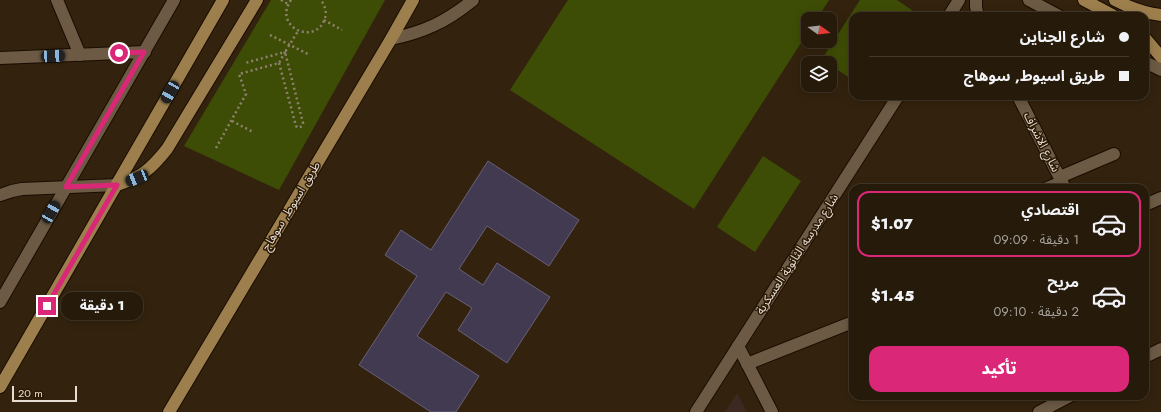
<!DOCTYPE html>
<html lang="ar">
<meta charset="utf-8">
<style>
body{margin:0;font-family:Jost,"Noto Sans Arabic",sans-serif;background:#322718;color:#f1f3f6;direction:rtl;height:100vh;display:flex;flex-direction:column;font-size:15px;white-space:nowrap}
*{box-sizing:border-box;margin:0}
p{font-size:13px;color:#a4a19c}
.icon{flex:none;width:22px;height:22px;fill:none;stroke:currentColor;stroke-width:2;stroke-linecap:round;stroke-linejoin:round}
.map{position:relative;flex:1;overflow:hidden;direction:ltr}
.side{position:absolute;left:849px;top:184px;width:300px;height:216px;display:flex;flex-direction:column;background:#261a0a;border-radius:12px;box-shadow:0 2px 10px #0003,0 0 0 1px #42382b;direction:rtl}
.side>*{flex:none}
.top-card{position:absolute;left:849px;top:12px;width:300px;height:88px;border-radius:12px;box-shadow:0 2px 10px #0003,0 0 0 1px #42382b;direction:rtl;display:grid;align-content:center;height:88px;padding:0 20px;background:#261a0a}
.needle{width:26px;rotate:104deg}
.buttons{position:absolute;left:801px;top:12px;display:grid;gap:8px}
.buttons a{display:grid;place-items:center;width:36px;height:36px;border-radius:8px;background:#261a0a;box-shadow:0 2px 10px #0003,0 0 0 1px #42382b;font-size:20px}
.scale{position:absolute;left:12px;bottom:10px;width:65px;box-sizing:border-box;padding-left:4px;border:2px solid #e7dcd0;border-top:0;font-size:11px;line-height:14px;white-space:nowrap;color:#e7dcd0;-webkit-text-stroke:3px #291905;paint-order:stroke}
.end{position:absolute;width:18px;height:18px;margin:-9px;border:5px solid #db2777;background:#fff;box-shadow:0 0 0 2px #fff}
.from{border-radius:50%}
.bubble{position:absolute;height:28px;border-radius:12px;background:#261a0a;box-shadow:0 2px 10px #0003,0 0 0 1px #42382b;font-size:13px;font-weight:800;line-height:28px;text-align:center;direction:rtl}
.car{position:absolute;width:12px;height:24px;margin:-12px -6px;border-radius:5px;box-shadow:0 0 3px 1px #0007;background:linear-gradient(#222 24%,#8ab4d8 0 40%,#222 0 76%,#8ab4d8 0 86%,#222 0)}
.top-card b{display:flex;align-items:center;gap:14px;height:38px;font-size:15px}
.top-card b+b{border-top:1px solid #42382b}
.top-card i{width:10px;height:10px;background:#f1f3f6}
ul{padding:7px 0 0;list-style:none}
li{display:flex;align-items:center;gap:12px;height:66px;margin:0 8px 6px;padding:0 12px;border:2px solid transparent;border-radius:12px}
li div{flex:1}
li b{display:block;font-size:15px}
li em{font-style:normal;font-weight:800}
li.current{border-color:#db2777}
li>.icon{width:36px;height:36px;stroke-width:1.5}
.button{display:flex;gap:8px;margin-top:auto;padding:8px 20px}
.button a{flex:1;height:46px;border-radius:12px;background:#db2777;color:#fff;font-size:16px;font-weight:800;line-height:46px;text-align:center}
.map>svg:first-child{display:block}
.industrial{fill:#3b2922}
.green{fill:#3e4d05}
.building{fill:#423a51;stroke:#686079}
.lines{fill:none;stroke-linecap:round;stroke-linejoin:round}
.minor-casing{stroke:#1a0c00;stroke-width:14}
.major-casing{stroke:#1a0c00;stroke-width:14}
.path{stroke:#8f8171;stroke-width:2.5;stroke-dasharray:2 3;stroke-linecap:butt}
.minor{stroke:#6c5a44;stroke-width:12}
.major{stroke:#9d7f4d;stroke-width:12}
.route{stroke:#db2777;stroke-width:5}
.labels{text-anchor:middle;dominant-baseline:central;stroke-width:3;stroke-linejoin:round;paint-order:stroke}
.street-label{font-size:12px;fill:#e7dcd0;stroke:#291905}
</style>
<div class="map">
<svg width="1161" height="412" viewBox="0 0 1161 412">
<rect width="100%" height="100%" fill="#33230e"/>
<polygon class="industrial" points="737,393 747,412 725,412"/>
<g class="green">
<polygon points="271,0 385,0 279,190 184,146"/>
<polygon points="568,0 829,0 817,19 808,19 808,32 694,209 510,90"/>
<polygon points="860,0 897,0 916,13 914,16 853,16 853,80 830,65 830,63 828,63 822,59"/>
<polygon points="763,156 801,181 755,252 717,227"/>
</g>
<polygon class="building" points="488,161 579,220 549,266 487,226 459,269 483,285 497,263 550,297 507,363 458,330 472,308 446,292 417,336 479,376 456,412 431,412 359,365 417,276 385,255 401,230 431,250"/>
<g class="lines">
<g class="minor-casing">
<g id="minor">
<polyline points="57,0 80,55"/>
<polyline points="976,0 976,7 978,16"/>
<polyline points="1029,0 1059,16"/>
<polyline points="949,16 959,0"/>
<path d="M 391,39 C 424,32 446,22 473,0"/>
<polyline points="0,58 145,52"/>
<polyline points="1145,62 1161,70"/>
<polyline points="1018,96 1065,188"/>
<polyline points="1060,177 1114,154"/>
<polyline points="1047,188 1062,182"/>
<polyline points="0,195 12,191 22,189 117,185"/>
<polyline points="1145,205 1161,198"/>
<polyline points="0,302 174,0"/>
<polyline points="738,346 772,412"/>
<polyline points="1145,357 1161,349"/>
<polyline points="747,364 853,322"/>
<polyline points="696,412 898,96"/>
<polyline points="1039,412 1070,396"/>
</g>
</g>
<g class="major-casing">
<g id="major">
<polyline points="1084,0 1114,16"/>
<path d="M 1115,0 C 1130,8 1144,13 1161,15"/>
<polyline points="1145,38 1161,57"/>
<path d="M 117,185 C 142,177 151,169 167,149 L 257,0"/>
<polyline points="0,387 223,0"/>
<polyline points="169,412 391,39 413,0"/>
</g>
</g>
<g class="path">
<polyline points="281,0 288,4"/>
<path d="M 291,0 C 272,27 316,47 325,18 C 327,12 325,6 321,0"/>
<polyline points="324,20 342,30"/>
<polyline points="270,35 308,54"/>
<path d="M 279,63 L 296,126 L 298,128 C 301,127 303,126 303,123 L 285,52 L 298,31"/>
<polyline points="232,121 253,132"/>
<polyline points="216,148 246,94 239,74 279,63 285,52 245,63"/>
</g>
<use href="#minor" class="minor"/>
<use href="#major" class="major"/>
</g>
<g class="lines">
<polyline class="route" points="47,306 117,185 66,187 144,52 119,53"/>
</g>
<g class="labels">
<g class="street-label">
<text transform="translate(1042 142) rotate(63)">شارع الاشراف</text>
<text transform="translate(291 206) rotate(-59)">طريق اسيوط, سوهاج</text>
<text transform="translate(797 254) rotate(-57)">شارع مدرسه الثانوية العسكرية</text>
</g>
</g>
</svg>
<div class="buttons">
<a><svg class="needle" viewBox="-14 -14 28 28"><path d="M0-13l5 13h-10z" fill="#e53935"/><path d="M0 13l5-13h-10z" fill="#a4a19c"/></svg></a>
<a><svg class="icon" aria-label="layers" viewBox="0 0 24 24"><path d="M12 4l9 5-9 5-9-5zM3 14l9 5 9-5"/></svg></a>
</div>
<div class="scale">20 m</div>
<i class="end from" style="left:119px;top:53px"></i>
<i class="end" style="left:47px;top:306px"></i>
<div class="bubble" style="left:61px;top:292px;width:82px">1 دقيقة</div>
<i class="car" style="left:53px;top:56px;rotate:87deg"></i>
<i class="car" style="left:170px;top:92px;rotate:210deg"></i>
<i class="car" style="left:137px;top:178px;rotate:248deg"></i>
<i class="car" style="left:51px;top:212px;rotate:30deg"></i>
<div class="top-card">
<b><i class="from"></i>شارع الجناين</b>
<b><i></i>طريق اسيوط, سوهاج</b>
</div>
<section class="side">
<ul>
<li class="current"><svg class="icon" aria-label="car" viewBox="0 0 24 24"><path d="M5 17H2v-5l4-1 3-4h7l3 4 3 1v5h-3M9 17h6M6 11h13"/><circle cx="7" cy="17" r="2"/><circle cx="17" cy="17" r="2"/></svg><div><b>اقتصادي</b><p>1 دقيقة · 09:09</p></div><em>$1.07</em></li>
<li><svg class="icon" aria-label="car" viewBox="0 0 24 24"><path d="M5 17H2v-5l4-1 3-4h7l3 4 3 1v5h-3M9 17h6M6 11h13"/><circle cx="7" cy="17" r="2"/><circle cx="17" cy="17" r="2"/></svg><div><b>مريح</b><p>2 دقيقة · 09:10</p></div><em>$1.45</em></li>
</ul>
<div class="button"><a>تأكيد</a></div>
</section>
</div>
